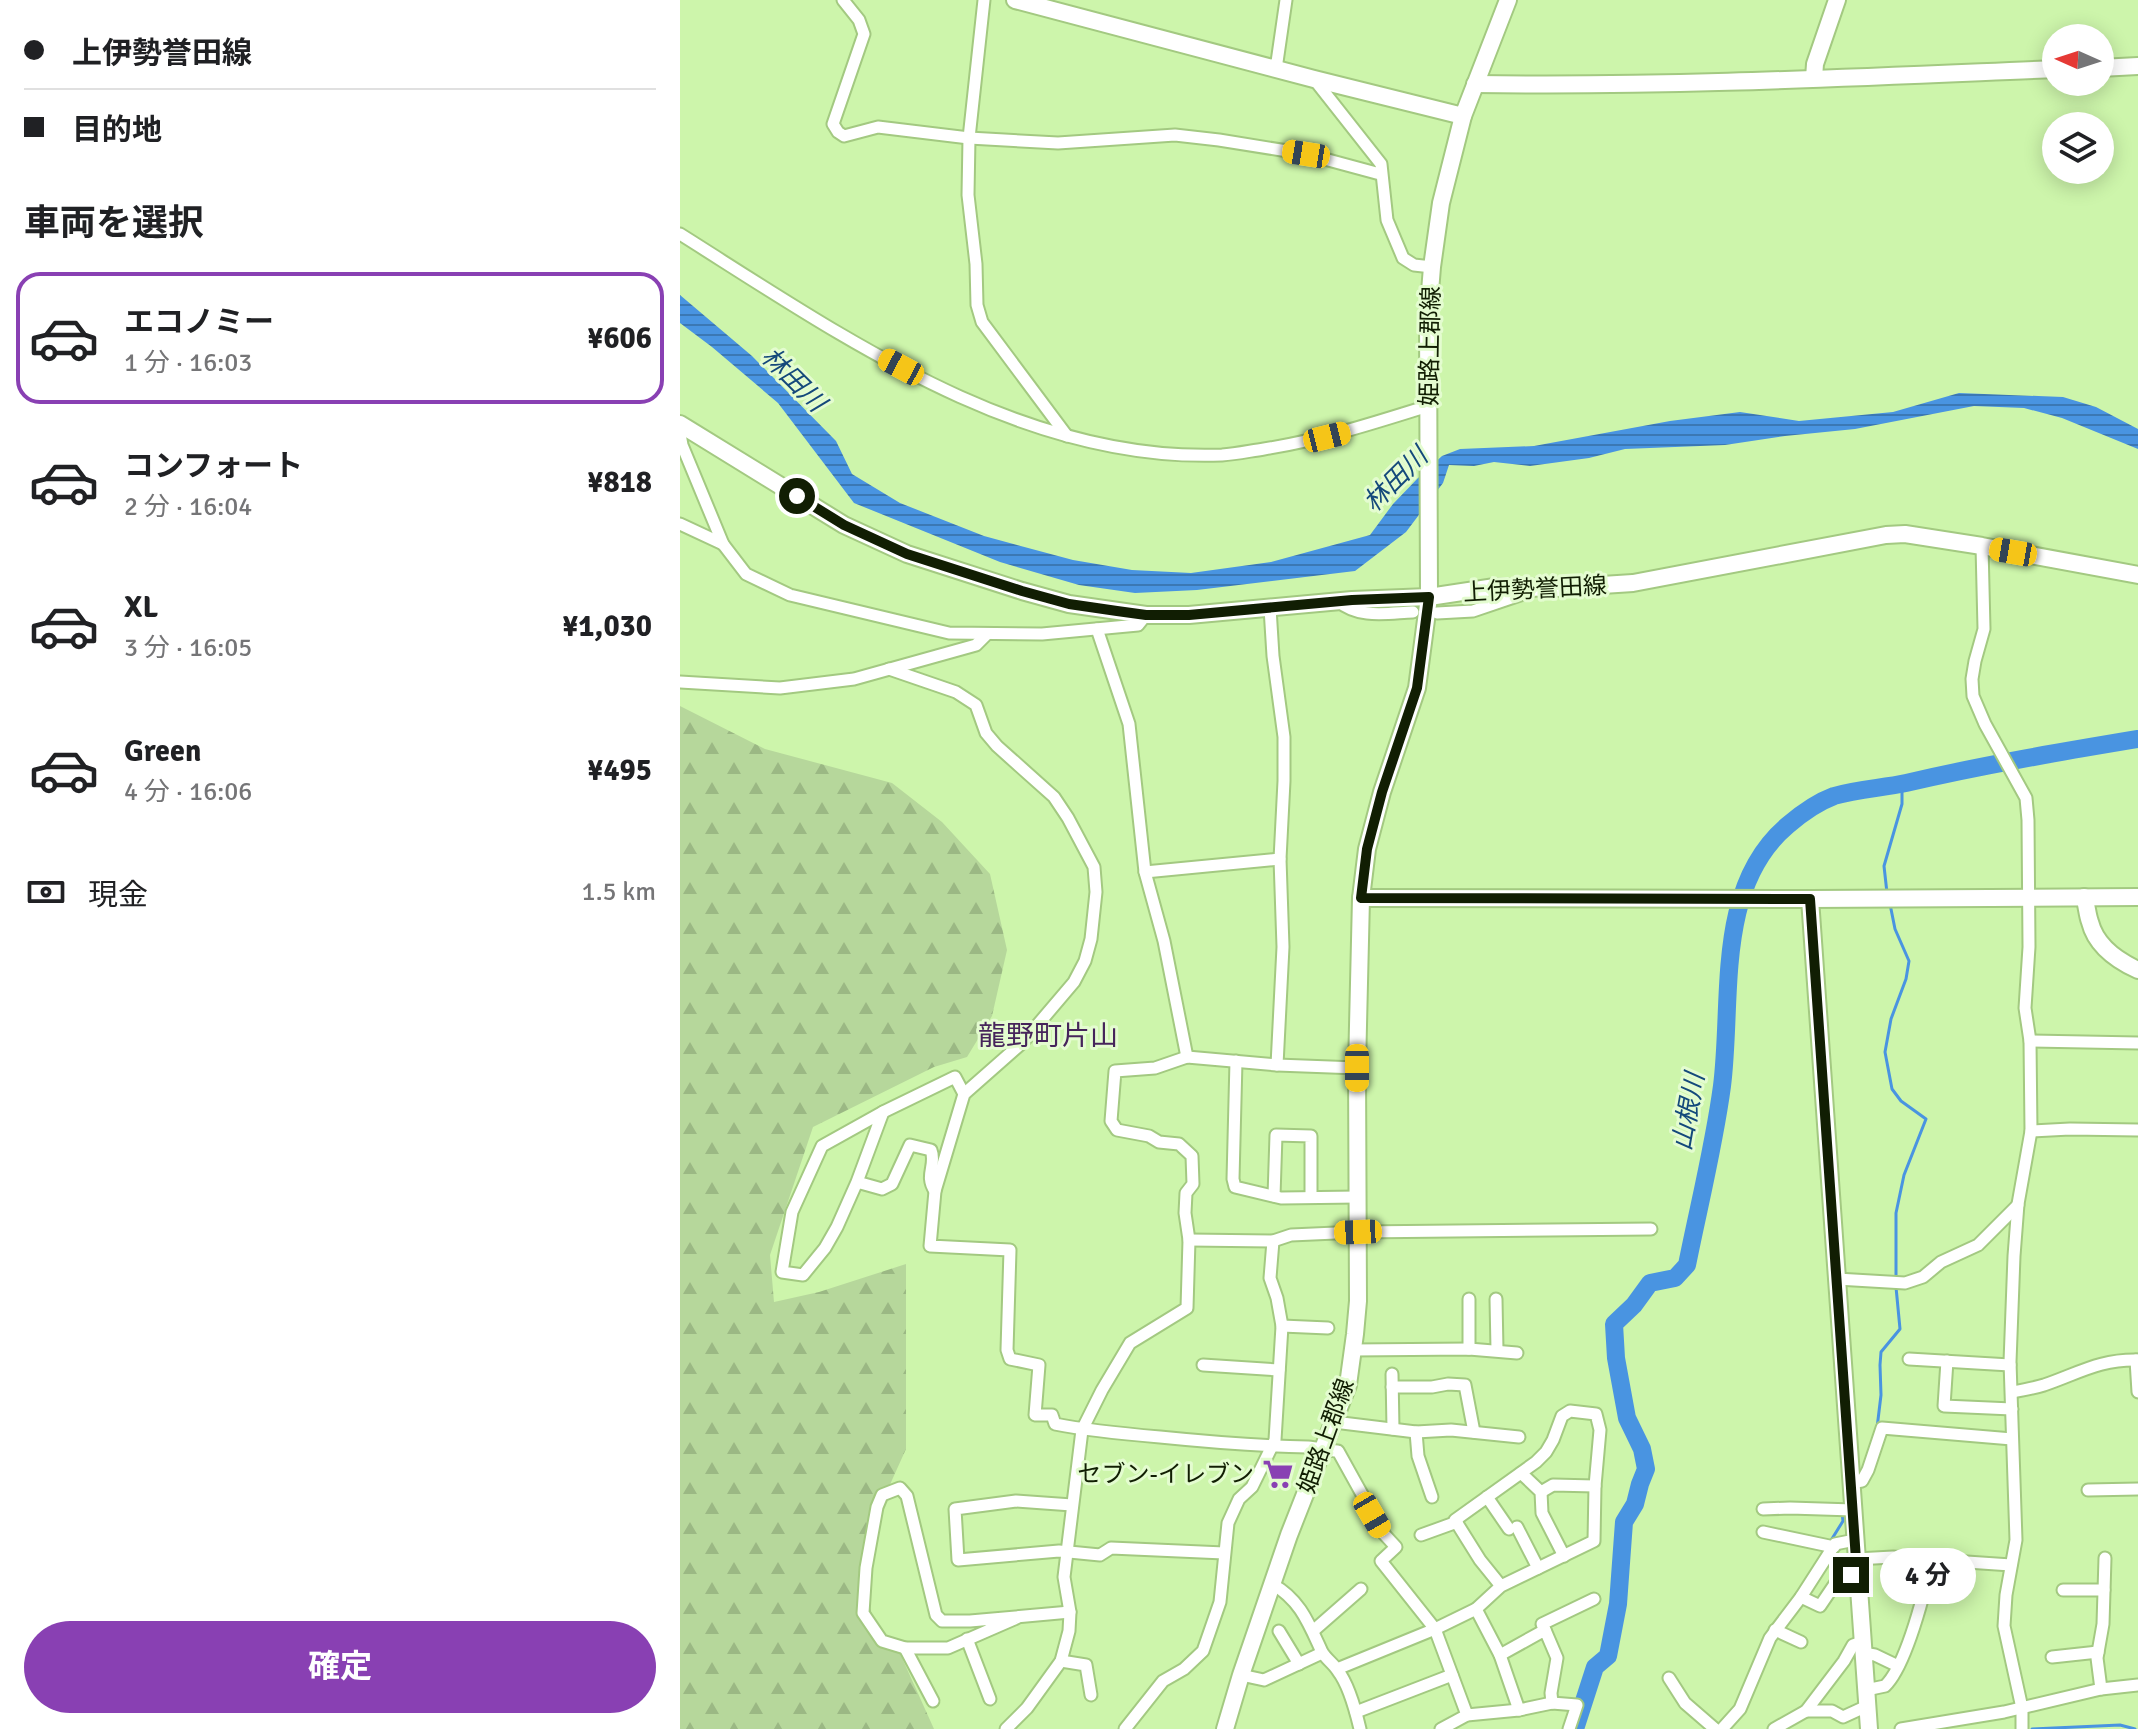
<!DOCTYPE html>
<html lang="ja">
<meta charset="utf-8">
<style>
body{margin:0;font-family:Signika,"Noto Sans JP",sans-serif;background:#f2f2f2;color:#202124;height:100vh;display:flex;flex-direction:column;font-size:30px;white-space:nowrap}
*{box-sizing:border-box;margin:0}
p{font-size:26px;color:#757577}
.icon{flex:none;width:44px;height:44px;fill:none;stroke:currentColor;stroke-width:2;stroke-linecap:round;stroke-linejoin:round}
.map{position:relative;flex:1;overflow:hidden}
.drawer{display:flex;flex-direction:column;background:#fff;width:680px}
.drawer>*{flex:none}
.guide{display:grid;align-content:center;height:176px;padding:0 24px;background:#fff}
.needle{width:52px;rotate:273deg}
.buttons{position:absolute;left:1362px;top:24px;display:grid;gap:16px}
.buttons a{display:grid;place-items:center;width:72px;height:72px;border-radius:50%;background:#fff;box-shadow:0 4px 20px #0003;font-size:40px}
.end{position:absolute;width:36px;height:36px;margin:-18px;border:10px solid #111e03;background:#fff;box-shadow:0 0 0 4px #fff}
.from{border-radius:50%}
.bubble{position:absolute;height:56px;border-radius:28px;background:#fff;box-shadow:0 4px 20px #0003;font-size:26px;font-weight:700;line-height:56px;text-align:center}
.car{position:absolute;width:24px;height:48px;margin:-24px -12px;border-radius:10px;box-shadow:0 0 6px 2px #0007;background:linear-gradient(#f5c518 24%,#345 0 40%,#f5c518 0 76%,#345 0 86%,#f5c518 0)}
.guide b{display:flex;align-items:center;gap:28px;height:76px;font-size:30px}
.guide b+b{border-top:2px solid #e0e0e0}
.guide i{width:20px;height:20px;background:#202124}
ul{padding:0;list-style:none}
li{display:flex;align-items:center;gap:24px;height:132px;margin:0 16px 12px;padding:0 8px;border:4px solid transparent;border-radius:24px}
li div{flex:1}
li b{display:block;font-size:30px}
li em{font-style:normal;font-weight:700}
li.on{border-color:#8940b3}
li>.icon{width:72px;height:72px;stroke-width:1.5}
h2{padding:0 24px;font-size:36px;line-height:96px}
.pay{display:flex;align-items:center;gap:20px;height:88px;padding:0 24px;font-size:30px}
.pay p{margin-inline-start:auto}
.cta{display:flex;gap:16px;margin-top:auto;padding:16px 24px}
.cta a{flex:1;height:92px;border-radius:48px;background:#8940b3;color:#fff;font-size:32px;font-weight:700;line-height:92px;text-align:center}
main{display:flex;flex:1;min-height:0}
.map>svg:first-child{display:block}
.forest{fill:url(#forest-firs)}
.water{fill:url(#water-rules)}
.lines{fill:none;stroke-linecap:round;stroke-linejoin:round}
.stream{stroke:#4994e1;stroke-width:3}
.river{stroke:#4994e1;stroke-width:18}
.street-casing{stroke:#a3c981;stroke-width:15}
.secondary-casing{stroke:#a3c981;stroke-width:20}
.primary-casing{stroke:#a3c981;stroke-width:20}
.street{stroke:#fff;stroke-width:11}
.secondary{stroke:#fff;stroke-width:16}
.primary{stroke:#fff;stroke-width:16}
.route{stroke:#111e03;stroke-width:10}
.labels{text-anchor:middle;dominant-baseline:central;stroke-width:6;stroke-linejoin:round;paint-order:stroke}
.street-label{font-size:24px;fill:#111e03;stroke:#e4fcd0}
.poi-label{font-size:24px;fill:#111e03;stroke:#e4fcd0;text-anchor:end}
.water-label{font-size:26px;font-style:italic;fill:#14497b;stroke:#e4fcd0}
.quarter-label{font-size:28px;fill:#46245b;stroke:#e4fcd0}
</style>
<main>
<section class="drawer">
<div class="guide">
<b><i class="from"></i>上伊勢誉田線</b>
<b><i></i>目的地</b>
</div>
<h2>車両を選択</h2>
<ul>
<li class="on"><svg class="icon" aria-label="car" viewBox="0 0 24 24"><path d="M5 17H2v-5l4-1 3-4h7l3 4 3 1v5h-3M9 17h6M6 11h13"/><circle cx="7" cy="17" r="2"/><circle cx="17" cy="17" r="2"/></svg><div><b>エコノミー</b><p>1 分 · 16:03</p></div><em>¥606</em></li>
<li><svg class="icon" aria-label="car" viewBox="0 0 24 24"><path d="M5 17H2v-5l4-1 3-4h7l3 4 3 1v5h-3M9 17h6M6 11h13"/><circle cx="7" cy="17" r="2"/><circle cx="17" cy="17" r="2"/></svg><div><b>コンフォート</b><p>2 分 · 16:04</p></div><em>¥818</em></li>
<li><svg class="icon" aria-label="car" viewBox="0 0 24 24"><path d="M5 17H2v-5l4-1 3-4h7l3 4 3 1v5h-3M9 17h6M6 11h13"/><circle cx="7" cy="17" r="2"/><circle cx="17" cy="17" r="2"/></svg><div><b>XL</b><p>3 分 · 16:05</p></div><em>¥1,030</em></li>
<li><svg class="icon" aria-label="car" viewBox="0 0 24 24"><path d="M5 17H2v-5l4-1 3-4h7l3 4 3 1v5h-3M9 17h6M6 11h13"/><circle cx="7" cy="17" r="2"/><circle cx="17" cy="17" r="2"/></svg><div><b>Green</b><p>4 分 · 16:06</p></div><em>¥495</em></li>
</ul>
<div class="pay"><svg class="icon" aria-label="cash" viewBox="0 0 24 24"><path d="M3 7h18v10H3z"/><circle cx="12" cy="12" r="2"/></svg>現金<p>1.5 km</p></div>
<div class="cta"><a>確定</a></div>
</section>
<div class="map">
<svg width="1458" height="1729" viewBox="0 0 1458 1729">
<defs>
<pattern id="forest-firs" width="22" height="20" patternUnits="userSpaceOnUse" patternTransform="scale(2)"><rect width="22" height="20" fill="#b6d79b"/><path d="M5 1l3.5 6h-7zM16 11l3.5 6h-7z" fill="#9bb884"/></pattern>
<pattern id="water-rules" width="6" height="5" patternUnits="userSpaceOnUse" patternTransform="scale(2)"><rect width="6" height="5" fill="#4994e1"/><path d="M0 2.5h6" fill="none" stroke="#3b78b4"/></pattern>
</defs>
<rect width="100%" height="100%" fill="#cdf5ab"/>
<polygon class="forest" points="0,706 85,749 212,783 262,822 310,874 327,950 312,1016 287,1057 254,1067 133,1127 90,1255 94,1302 139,1292 226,1264 226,1449 194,1520 182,1569 193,1621 218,1649 254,1729 0,1729"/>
<polygon class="water" points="0,295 72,356 156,441 172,474 220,503 304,536 393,560 452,570 511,573 591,562 690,535 713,504 738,478 762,456 780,449 854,446 990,421 1060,412 1119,421 1213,412 1279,393 1383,397 1416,407 1458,429 1458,449 1382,418 1344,408 1294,406 1175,429 1105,436 1045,445 945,449 909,458 850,466 814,462 794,466 769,465 763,483 726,532 675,571 517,590 455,593 399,585 320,562 174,503 98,403 32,347 0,323"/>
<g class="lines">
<g class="stream">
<polyline points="1207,893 1204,866 1222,804 1222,784"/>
<polyline points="1210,904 1215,929 1229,961 1226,979 1211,1019 1205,1052 1212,1089 1221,1101 1246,1119 1224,1175 1216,1213 1216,1279"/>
<polyline points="1197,1428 1201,1395 1200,1365 1201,1352 1220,1329 1216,1287"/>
<polyline points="1150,1542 1163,1521 1162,1513"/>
<polyline points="1352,1729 1440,1725 1455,1729"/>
</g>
<path class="river" d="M 895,1729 L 915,1667 L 928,1656 L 938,1604 L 944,1522 L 955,1504 L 960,1484 L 966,1469 L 962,1449 L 947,1418 L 936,1358 L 934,1324 L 954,1305 L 970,1283 L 995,1278 L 1007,1265 C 1019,1205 1034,1146 1042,1086 C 1053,1000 1034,887 1108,825 C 1122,813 1138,802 1154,796 C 1177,789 1203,788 1226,783 C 1303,765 1380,752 1458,739"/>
<g class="street-casing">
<g id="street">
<polyline points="163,0 179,20 184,34 153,124 158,132 164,136 198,127 289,138 378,143 495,135 539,140 626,154 700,174"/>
<polyline points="304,0 289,138 288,195 296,264 297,305 302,322 387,436"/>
<polyline points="596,69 606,0"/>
<polyline points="634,79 701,164 707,220 723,258 734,265 752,267"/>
<path d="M 0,234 C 162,336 341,463 542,455 C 556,454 570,451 584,449 C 641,440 694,423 748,406"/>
<polyline points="0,434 2,445 43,544 66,574 110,595 269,633 362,634 458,625 466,615"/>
<polyline points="0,524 43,544"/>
<polyline points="1302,546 1304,629 1295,661 1292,679 1293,696 1305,724 1346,798 1348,820 1349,947 1345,1008 1350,1041 1351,1131 1338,1204 1334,1256 1330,1362 1336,1540 1326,1595 1324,1626 1342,1708 1342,1729"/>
<path d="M 658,601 C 679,619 707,613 733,612"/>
<polyline points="590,608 593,656 604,737 604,781 600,859 603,947 597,1065"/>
<polyline points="757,613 793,611 852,591"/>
<polyline points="417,629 449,724 465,872 484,941 507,1057"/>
<path d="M 209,669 L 276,692 L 296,705 L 306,733 L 317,746 L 374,797 L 388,818 L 414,867 L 416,892 L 411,939 L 405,961 L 394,982 L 343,1042 L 284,1094 L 255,1191 L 250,1246 L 330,1250 L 327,1350 L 330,1359 L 359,1365 L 355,1415 L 372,1415 L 375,1424 C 410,1431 445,1434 480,1437 C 529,1442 579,1446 628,1447 C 639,1448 648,1451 658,1451 L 704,1534 L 716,1547 L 701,1561 L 755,1629 L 787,1715"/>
<polyline points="0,682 100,688 174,679 296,645 307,634"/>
<polyline points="465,872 600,859"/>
<polyline points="1350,1041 1458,1043"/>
<polyline points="556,1061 553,1179 555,1187 601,1198 678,1197"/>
<polyline points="203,1112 275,1077 284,1094"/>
<polyline points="1351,1131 1390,1129 1458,1130"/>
<path d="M 177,1182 L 203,1112 L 142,1146 L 112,1212 L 102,1272 L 123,1275 L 145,1248 L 157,1227 L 177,1182 L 202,1189 L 212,1184 L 230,1145 L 251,1150 C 257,1165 244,1175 255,1191"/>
<polyline points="594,1196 596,1135 631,1136 631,1197"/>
<polyline points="509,1240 593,1241 611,1235 678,1232 971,1229"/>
<polyline points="1157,1279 1225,1283 1243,1277 1261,1262 1298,1245 1338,1205"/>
<polyline points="816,1299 817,1350"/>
<polyline points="602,1326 648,1328"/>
<polyline points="789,1349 789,1299"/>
<polyline points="673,1350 789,1349 837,1353"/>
<polyline points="1229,1359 1330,1365"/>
<polyline points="1456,1360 1458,1392"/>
<polyline points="1267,1361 1264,1406 1332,1409"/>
<polyline points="523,1365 599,1370"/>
<polyline points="712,1374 713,1429"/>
<polyline points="712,1387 752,1387 768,1384 785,1385 794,1432"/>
<path d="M 1332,1392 C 1343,1390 1354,1388 1364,1385 C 1399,1373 1420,1359 1458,1360"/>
<polyline points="654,1422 736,1432 771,1430 839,1437"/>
<polyline points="736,1432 738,1456 752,1497"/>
<polyline points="841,1473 861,1492 862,1513 884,1556"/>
<polyline points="1170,1483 1182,1481 1188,1470 1202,1428 1332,1439"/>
<polyline points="1408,1490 1458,1489"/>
<polyline points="861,1492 873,1485 915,1486"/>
<polyline points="807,1497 829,1529"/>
<polyline points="392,1505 336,1501 275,1509 278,1560 379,1551 420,1555 431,1548 544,1553"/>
<polyline points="1083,1509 1110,1508 1173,1510"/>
<polyline points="837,1527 858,1568"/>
<polyline points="1083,1532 1154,1547"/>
<polyline points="741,1535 777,1522"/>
<polyline points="1176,1559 1213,1557 1331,1565"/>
<path d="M 592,1584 C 620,1599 629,1624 642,1652 C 646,1659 654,1664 658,1671 C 669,1685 676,1712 680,1729"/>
<polyline points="1383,1590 1424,1590"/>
<polyline points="1121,1597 1140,1606 1161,1575 1177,1574"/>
<polyline points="796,1609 821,1586 914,1541 915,1486 920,1430 916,1414 890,1411 882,1416 873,1440 866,1452 856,1462 775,1520 800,1560 821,1586"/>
<polyline points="339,1617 268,1648 225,1648 202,1641 183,1613 186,1568 197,1507 202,1495 220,1488 227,1496 256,1615 262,1621 290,1621 390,1612"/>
<polyline points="865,1630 862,1624 914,1599"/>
<polyline points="1095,1630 1121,1642"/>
<polyline points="599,1631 619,1664"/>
<polyline points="633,1631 681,1589"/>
<polyline points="287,1639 310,1699"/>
<polyline points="225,1648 253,1701"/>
<polyline points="1183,1653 1195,1655 1218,1666"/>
<polyline points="820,1655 865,1630 877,1658 871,1693 872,1703"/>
<polyline points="1372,1657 1418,1652"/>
<polyline points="381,1661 406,1665 411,1695"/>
<polyline points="657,1669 755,1629 796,1609 820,1655 839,1710"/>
<polyline points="561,1675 584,1680 642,1653"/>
<polyline points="989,1678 1005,1703 1035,1729"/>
<polyline points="1421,1689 1417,1658 1423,1624 1425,1558"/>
<path d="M 1186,1690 L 1205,1686 C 1227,1665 1245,1590 1252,1560"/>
<polyline points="1126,1711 1152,1711 1163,1717 1187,1706"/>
<polyline points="676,1712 772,1675"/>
<polyline points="326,1729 347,1708 381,1661 389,1631 390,1612 384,1577 402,1430 422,1390 450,1343 507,1308 509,1240 505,1213 506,1193 513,1184 512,1156 499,1144 479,1142 469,1136 437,1130 431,1121 435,1071 475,1068 507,1057 597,1065 677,1068"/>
<polyline points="445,1729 483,1681 504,1669 523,1651 540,1602 548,1523 559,1499 572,1487 595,1440 602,1326 597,1298 590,1278 593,1241"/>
<polyline points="761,1729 787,1715 839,1710 872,1703 897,1705 889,1729"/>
<polyline points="1042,1729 1060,1709 1090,1638 1121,1597 1155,1544 1175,1540"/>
<polyline points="1094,1729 1126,1711 1164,1661 1173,1645 1182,1642"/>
<polyline points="1221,1729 1324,1712 1421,1689 1458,1685"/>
</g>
</g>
<g class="secondary-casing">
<g id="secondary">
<polyline points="335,0 634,79 783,116"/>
<polyline points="1420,68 1458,66"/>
<polyline points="1134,78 1135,64 1157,0"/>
<path d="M 795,84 C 989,87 1183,77 1376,69"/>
<polyline points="0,424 164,525 227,554 342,591 389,604 466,615 509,615 672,600 749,597 815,587 876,588 953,583 1206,535 1225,534 1302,546 1458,575"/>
<path d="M 1404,897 C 1407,905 1407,914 1410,922 C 1416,946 1436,960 1458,970"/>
<polyline points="681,898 1130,899 1458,897"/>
<polyline points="1130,899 1189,1729"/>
</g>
</g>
<g class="primary-casing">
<polyline id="primary" points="545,1729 561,1675 609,1535 668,1385 675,1334 678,1301 677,1068 681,898 687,849 702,792 737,688 749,597 748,316 752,267 761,203 783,116 828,0"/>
</g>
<use href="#street" class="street"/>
<use href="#secondary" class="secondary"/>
<use href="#primary" class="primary"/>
</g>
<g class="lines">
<polyline class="route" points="117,496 164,525 227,554 342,591 389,604 437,611 466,615 509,615 672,600 749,597 737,688 702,792 687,849 681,898 1130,899 1177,1574 1171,1575"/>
</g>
<defs>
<g id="supermarket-bare" transform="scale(2.4)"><path d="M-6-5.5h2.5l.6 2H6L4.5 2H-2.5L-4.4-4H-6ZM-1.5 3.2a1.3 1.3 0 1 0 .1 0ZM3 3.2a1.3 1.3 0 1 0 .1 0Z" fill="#8940b3" stroke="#e4fcd0" stroke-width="2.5" paint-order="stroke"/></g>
</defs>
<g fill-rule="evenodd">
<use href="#supermarket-bare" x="598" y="1474"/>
</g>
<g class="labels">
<g class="street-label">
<text transform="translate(750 346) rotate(-89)">姫路上郡線</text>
<text transform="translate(855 589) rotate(-3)">上伊勢誉田線</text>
<text transform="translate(646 1436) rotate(-70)">姫路上郡線</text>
</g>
<g class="poi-label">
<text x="574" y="1474">セブン-イレブン</text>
</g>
<g class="water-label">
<text transform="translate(113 380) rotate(45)">林田川</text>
<text transform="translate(716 480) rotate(-45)">林田川</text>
<text transform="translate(1009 1112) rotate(-80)">山根川</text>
</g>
<g class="quarter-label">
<text x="368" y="1036">龍野町片山</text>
</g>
</g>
</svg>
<div class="buttons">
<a><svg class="needle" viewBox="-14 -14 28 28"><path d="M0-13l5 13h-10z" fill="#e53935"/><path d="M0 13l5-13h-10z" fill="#757577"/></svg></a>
<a><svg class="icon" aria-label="layers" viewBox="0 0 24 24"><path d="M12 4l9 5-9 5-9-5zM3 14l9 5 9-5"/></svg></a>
</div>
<i class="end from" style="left:117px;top:496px"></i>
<i class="end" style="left:1171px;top:1575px"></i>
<div class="bubble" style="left:1200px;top:1548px;width:96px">4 分</div>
<i class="car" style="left:626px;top:154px;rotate:279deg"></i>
<i class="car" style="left:221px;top:367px;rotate:298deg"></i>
<i class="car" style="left:647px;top:437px;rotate:76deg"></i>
<i class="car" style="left:1333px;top:552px;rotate:280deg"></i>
<i class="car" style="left:677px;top:1068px;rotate:180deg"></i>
<i class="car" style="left:678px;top:1232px;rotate:268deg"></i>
<i class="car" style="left:692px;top:1515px;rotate:150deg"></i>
</div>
</main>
